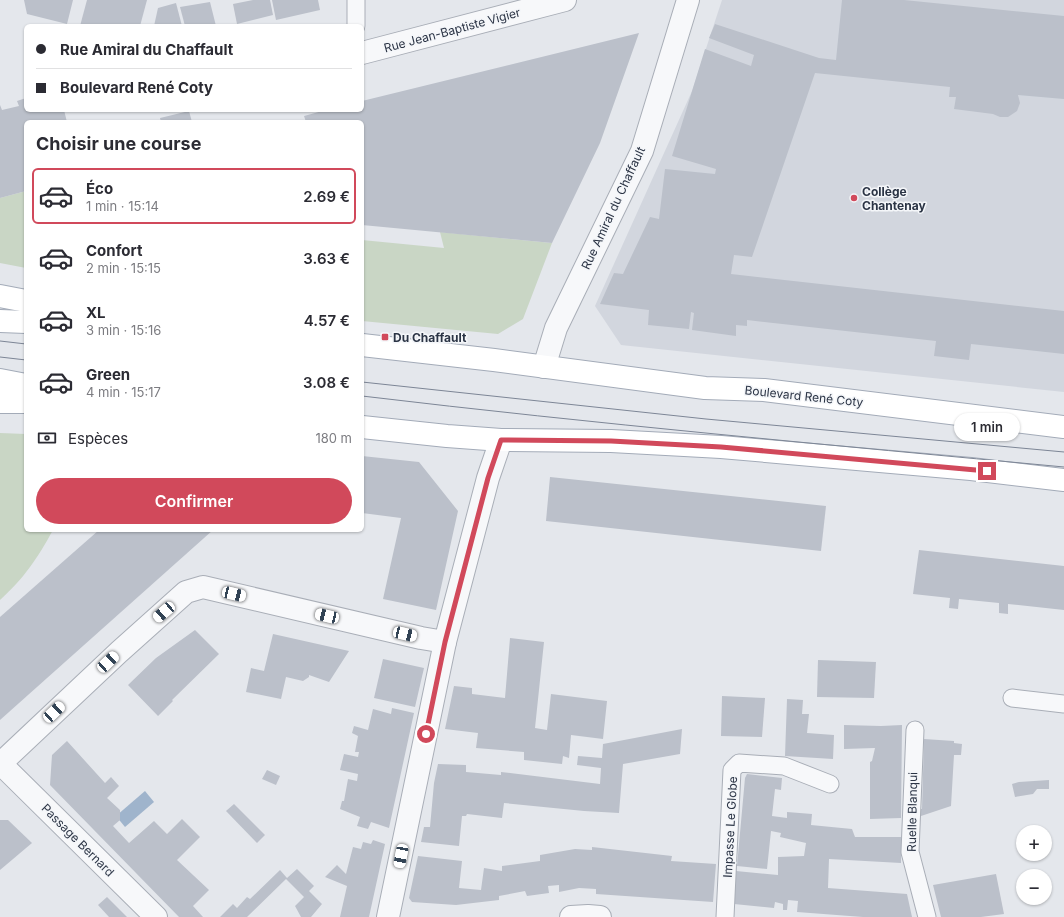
<!DOCTYPE html>
<html lang="fr">
<meta charset="utf-8">
<style>
body{margin:0;font-family:Inter,sans-serif;background:#f2f2f3;color:#2b2b33;height:100vh;display:flex;flex-direction:column;font-size:15px;white-space:nowrap}
*{box-sizing:border-box;margin:0}
p{font-size:13px;color:#7c7c81}
.icon{flex:none;width:22px;height:22px;fill:none;stroke:currentColor;stroke-width:2;stroke-linecap:round;stroke-linejoin:round}
.map{position:relative;flex:1;overflow:hidden}
.sheet{position:absolute;left:24px;top:120px;width:340px;height:412px;display:flex;flex-direction:column;background:#fff;border-radius:6px;box-shadow:0 1px 3px #0004}
.sheet>*{flex:none}
.hud{position:absolute;left:24px;top:24px;width:340px;height:88px;border-radius:6px;box-shadow:0 1px 3px #0004;display:grid;align-content:center;height:88px;padding:0 12px;background:#fff}
.controls{position:absolute;left:1016px;top:825px;display:grid;gap:8px}
.controls a{display:grid;place-items:center;width:36px;height:36px;border-radius:50%;background:#fff;box-shadow:0 1px 3px #0004;font-size:20px}
.end{position:absolute;width:18px;height:18px;margin:-9px;border:5px solid #d1495b;background:#fff;box-shadow:0 0 0 2px #fff}
.from{border-radius:50%}
.bubble{position:absolute;height:28px;border-radius:14px;background:#fff;box-shadow:0 1px 3px #0004;font-size:13px;font-weight:600;line-height:28px;text-align:center}
.car{position:absolute;width:12px;height:24px;margin:-12px -6px;border-radius:5px;box-shadow:0 0 3px 1px #0007;background:linear-gradient(#fff 24%,#345 0 40%,#fff 0 76%,#345 0 86%,#fff 0)}
.hud b{display:flex;align-items:center;gap:14px;height:38px;font-size:15px}
.hud b+b{border-top:1px solid #e1e1e2}
.hud i{width:10px;height:10px;background:#2b2b33}
ul{padding:0;list-style:none}
li{display:flex;align-items:center;gap:12px;height:56px;margin:0 8px 6px;padding:0 4px;border:2px solid transparent;border-radius:6px}
li div{flex:1}
li b{display:block;font-size:15px}
li em{font-style:normal;font-weight:600}
li.current{border-color:#d1495b}
li>.icon{width:36px;height:36px;stroke-width:1.5}
h2{padding:0 12px;font-size:18px;line-height:48px}
.pay{display:flex;align-items:center;gap:10px;height:44px;padding:0 12px;font-size:15px}
.pay p{margin-inline-start:auto}
.action{display:flex;gap:8px;margin-top:auto;padding:8px 12px}
.action a{flex:1;height:46px;border-radius:24px;background:#d1495b;color:#fff;font-size:16px;font-weight:600;line-height:46px;text-align:center}
.map>svg:first-child{display:block}
.built{fill:#d2d6de}
.green{fill:#c9d6c5}
.water{fill:#9fb4cc}
.building{fill:#bbc0ca}
.lines{fill:none;stroke-linecap:round;stroke-linejoin:round}
.service-casing{stroke:#a9aeb7;stroke-width:19}
.minor-casing{stroke:#a9aeb7;stroke-width:24}
.primary-casing{stroke:#a3abb8;stroke-width:24}
.service{stroke:#f7f8fa;stroke-width:17}
.minor{stroke:#f7f8fa;stroke-width:22}
.primary{stroke:#fff;stroke-width:22}
.tram{stroke:#7d8696;stroke-width:1}
.route{stroke:#d1495b;stroke-width:5}
.poi-dot{fill:#d1495b;stroke:#f4f6f9;stroke-width:1.5}
.labels{text-anchor:middle;dominant-baseline:central;stroke-width:3;stroke-linejoin:round;paint-order:stroke}
.street-label{font-size:12px;fill:#2b3445;stroke:#f4f6f9}
.poi-label{font-size:12px;font-weight:bold;fill:#2b3445;stroke:#f4f6f9;text-anchor:start}
</style>
<div class="map">
<svg width="1064" height="917" viewBox="0 0 1064 917">
<rect width="100%" height="100%" fill="#e4e7ec"/>
<polygon class="built" points="722,0 1064,0 1064,392 621,345 595,306 692,91"/>
<g class="green">
<polygon points="26,191 26,268 0,263 0,198"/>
<polygon points="440,232 552,243 523,319 498,334 362,321 362,240 444,248"/>
<path d="M 0,433 L 26,434 L 26,530 L 53,530 C 37,559 25,577 0,600 Z"/>
</g>
<polygon class="water" points="145,791 154,802 125,827 116,816"/>
<g class="building">
<polygon points="24,0 73,0 67,24 27,14"/>
<polygon points="87,0 147,0 140,26 80,26"/>
<polygon points="253,0 270,0 273,15 237,24 233,4"/>
<polygon points="272,0 318,0 320,10 276,20"/>
<polygon points="842,0 904,0 1064,16 1064,99 1018,95 1020,103 1017,111 1008,117 1000,117 993,114 954,109 956,97 949,97 950,87 815,73 752,257 734,255 731,274 1064,311 1064,354 971,344 969,360 934,356 936,341 747,320 747,326 736,325 736,336 692,330 694,313 691,312 689,329 648,325 649,310 600,304 614,273 623,274 650,217 659,219 665,169 715,174 716,169 672,156 705,49 751,66 754,55 709,38 715,24 819,58 836,60"/>
<polygon points="210,2 216,26 185,26 180,7"/>
<polygon points="176,3 182,26 154,26 158,8"/>
<polygon points="639,33 600,143 552,243 362,225 362,122 306,122 304,116 326,110 362,110 362,101"/>
<polygon points="26,98 26,110 64,110 67,122 26,122 26,191 0,198 0,105 2,110 19,106 17,101"/>
<polygon points="189,111 192,122 161,122 160,118"/>
<polygon points="362,456 419,462 458,511 436,610 383,599 401,518 362,513"/>
<polygon points="550,477 826,506 821,551 546,521"/>
<polygon points="99,530 213,530 0,720 0,617"/>
<polygon points="919,550 1064,566 1064,610 1008,604 1008,614 999,613 999,603 959,599 958,609 949,608 950,598 913,594"/>
<polygon points="195,630 219,654 172,700 173,701 158,716 128,685 156,658"/>
<polygon points="273,634 349,651 329,682 309,675 309,677 303,681 286,677 281,699 246,692 251,668 264,671"/>
<polygon points="510,638 544,642 535,728 547,730 551,694 607,701 603,739 571,735 569,758 563,756 562,764 524,760 524,752 476,748 478,733 445,729 454,686 472,688 472,694 505,698"/>
<polygon points="383,659 424,668 415,707 374,698"/>
<polygon points="818,660 876,662 874,698 817,697"/>
<polygon points="722,696 765,698 762,737 721,736"/>
<polygon points="787,699 803,700 802,714 809,714 807,733 834,735 833,759 785,756"/>
<polygon points="392,708 414,713 389,828 371,822 368,829 357,826 360,817 340,809 342,801 344,801 348,779 357,781 358,774 340,770 344,754 358,757 359,752 355,752 358,736 352,733 354,726 368,730 373,709 391,714"/>
<polygon points="844,725 881,726 902,725 901,818 870,819 870,762 872,761 875,748 844,749"/>
<polygon points="682,729 680,754 623,764 619,813 584,811 504,803 502,818 467,814 466,816 462,816 459,846 421,842 424,827 430,827 434,783 438,764 466,765 466,772 501,775 501,772 600,784 601,768 577,765 578,756 602,758 603,744"/>
<polygon points="924,739 954,741 954,743 962,744 961,755 954,755 951,806 918,817 916,809 922,809"/>
<polygon points="67,741 105,783 111,777 119,786 107,798 120,810 120,820 113,826 129,843 154,821 167,834 182,819 200,837 177,860 209,890 193,906 203,917 179,917 50,785 52,755"/>
<polygon points="267,770 280,776 276,785 262,779"/>
<polygon points="747,774 782,778 781,790 775,789 772,816 787,818 787,812 812,814 811,825 852,829 855,837 901,837 901,863 829,859 828,888 907,894 912,917 863,917 797,912 798,901 788,900 787,910 783,910 783,904 775,902 774,908 734,904 736,871 778,875 778,857 804,856 806,843 780,837 781,833 771,831 767,869 737,866 745,778"/>
<polygon points="1049,780 1049,789 1037,789 1033,794 1015,797 1012,784 1019,782"/>
<polygon points="234,804 265,835 257,843 226,811"/>
<polygon points="0,820 8,820 32,843 0,870"/>
<polygon points="373,840 385,844 369,917 340,917 347,886 325,877 337,865 346,874 353,847 361,849 363,842 371,844"/>
<polygon points="592,847 672,856 671,861 716,864 713,902 596,894 596,889 579,888 559,892 559,885 548,886 549,893 527,896 525,891 499,896 499,900 456,905 412,902 409,898 418,856 462,861 459,888 481,890 484,868 502,871 502,866 540,861 540,855 575,849 592,850"/>
<polygon points="297,869 314,886 309,891 322,904 311,917 301,917 295,906 304,897 286,879 247,917 220,917 233,904 237,908 247,897 250,899 280,870 287,878"/>
<polygon points="996,874 1004,914 981,917 941,917 933,885"/>
<polygon points="107,897 127,917 109,917 98,905"/>
</g>
<g class="lines">
<g class="service-casing">
<g id="service">
<polyline points="356,26 356,0"/>
<polyline points="1012,698 1064,704"/>
<polyline points="915,730 910,852 927,917"/>
<polyline points="725,917 732,770 739,763 784,766 830,784"/>
</g>
</g>
<g class="minor-casing">
<g id="minor">
<polyline points="362,53 565,0"/>
<polyline points="544,367 556,328 642,151 688,0"/>
<polyline points="0,763 156,917"/>
<polyline points="0,764 119,652 186,592 203,587 421,638 445,642"/>
<polyline points="388,917 445,642 488,478 501,440"/>
<polyline points="571,917 588,916 600,917"/>
</g>
</g>
<g class="primary-casing">
<g id="primary">
<polyline points="0,296 26,301"/>
<polyline points="0,321 26,322"/>
<polyline points="362,345 494,360 705,388 764,390 1064,427"/>
<polyline points="0,380 26,385"/>
<polyline points="0,402 26,402"/>
<polyline points="362,427 447,436 501,440 611,441 721,447 971,469 1064,480"/>
</g>
</g>
<use href="#service" class="service"/>
<use href="#minor" class="minor"/>
<use href="#primary" class="primary"/>
<g class="tram">
<polyline points="0,341 26,344"/>
<polyline points="0,357 26,360"/>
<polyline points="362,382 706,419 1064,452"/>
<path d="M 362,396 C 596,424 830,445 1064,467"/>
</g>
</g>
<g class="lines">
<polyline class="route" points="426,734 445,642 488,478 501,440 611,441 721,447 987,471"/>
</g>
<g class="poi-dot">
<circle cx="854" cy="198" r="4"/>
<rect x="381" y="333" width="8" height="8" rx="2"/>
</g>
<g class="labels">
<g class="street-label">
<text transform="translate(452 30) rotate(-15)">Rue Jean-Baptiste Vigier</text>
<text transform="translate(613 208) rotate(-65)">Rue Amiral du Chaffault</text>
<text transform="translate(804 396) rotate(6)">Boulevard René Coty</text>
<text transform="translate(912 812) rotate(-89)">Ruelle Blanqui</text>
<text transform="translate(730 827) rotate(-87)">Impasse Le Globe</text>
<text transform="translate(78 840) rotate(45)">Passage Bernard</text>
</g>
<g class="poi-label">
<text x="862" y="191">Collège<tspan x="862" dy="14">Chantenay</tspan></text>
<text x="393" y="337">Du Chaffault</text>
</g>
</g>
</svg>
<div class="controls">
<a>+</a>
<a>−</a>
</div>
<i class="end from" style="left:426px;top:734px"></i>
<i class="end" style="left:987px;top:471px"></i>
<div class="bubble" style="left:954px;top:413px;width:66px">1 min</div>
<i class="car" style="left:234px;top:594px;rotate:103deg"></i>
<i class="car" style="left:164px;top:612px;rotate:229deg"></i>
<i class="car" style="left:327px;top:616px;rotate:283deg"></i>
<i class="car" style="left:405px;top:634px;rotate:103deg"></i>
<i class="car" style="left:108px;top:662px;rotate:47deg"></i>
<i class="car" style="left:54px;top:712px;rotate:47deg"></i>
<i class="car" style="left:401px;top:856px;rotate:191deg"></i>
<div class="hud">
<b><i class="from"></i>Rue Amiral du Chaffault</b>
<b><i></i>Boulevard René Coty</b>
</div>
<section class="sheet">
<h2>Choisir une course</h2>
<ul>
<li class="current"><svg class="icon" aria-label="car" viewBox="0 0 24 24"><path d="M5 17H2v-5l4-1 3-4h7l3 4 3 1v5h-3M9 17h6M6 11h13"/><circle cx="7" cy="17" r="2"/><circle cx="17" cy="17" r="2"/></svg><div><b>Éco</b><p>1 min · 15:14</p></div><em>2.69 €</em></li>
<li><svg class="icon" aria-label="car" viewBox="0 0 24 24"><path d="M5 17H2v-5l4-1 3-4h7l3 4 3 1v5h-3M9 17h6M6 11h13"/><circle cx="7" cy="17" r="2"/><circle cx="17" cy="17" r="2"/></svg><div><b>Confort</b><p>2 min · 15:15</p></div><em>3.63 €</em></li>
<li><svg class="icon" aria-label="car" viewBox="0 0 24 24"><path d="M5 17H2v-5l4-1 3-4h7l3 4 3 1v5h-3M9 17h6M6 11h13"/><circle cx="7" cy="17" r="2"/><circle cx="17" cy="17" r="2"/></svg><div><b>XL</b><p>3 min · 15:16</p></div><em>4.57 €</em></li>
<li><svg class="icon" aria-label="car" viewBox="0 0 24 24"><path d="M5 17H2v-5l4-1 3-4h7l3 4 3 1v5h-3M9 17h6M6 11h13"/><circle cx="7" cy="17" r="2"/><circle cx="17" cy="17" r="2"/></svg><div><b>Green</b><p>4 min · 15:17</p></div><em>3.08 €</em></li>
</ul>
<div class="pay"><svg class="icon" aria-label="cash" viewBox="0 0 24 24"><path d="M3 7h18v10H3z"/><circle cx="12" cy="12" r="2"/></svg>Espèces<p>180 m</p></div>
<div class="action"><a>Confirmer</a></div>
</section>
</div>
